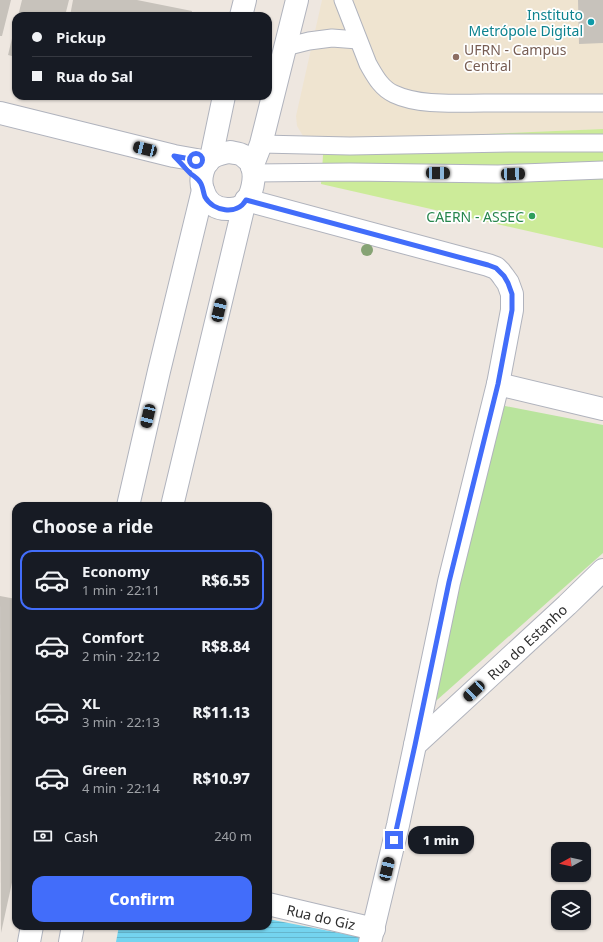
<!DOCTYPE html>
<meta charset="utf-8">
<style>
body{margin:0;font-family:"Noto Sans",sans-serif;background:#242831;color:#f1f3f6;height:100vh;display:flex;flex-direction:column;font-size:15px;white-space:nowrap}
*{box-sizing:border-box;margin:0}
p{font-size:13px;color:#9ea1a6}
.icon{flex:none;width:22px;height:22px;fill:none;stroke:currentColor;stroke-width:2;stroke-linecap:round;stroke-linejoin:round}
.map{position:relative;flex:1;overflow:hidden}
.drawer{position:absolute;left:12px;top:502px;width:260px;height:428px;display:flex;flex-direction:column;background:#171b24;border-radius:12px;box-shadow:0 1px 3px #0004}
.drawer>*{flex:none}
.guide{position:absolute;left:12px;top:12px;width:260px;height:88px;border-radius:12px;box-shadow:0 1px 3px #0004;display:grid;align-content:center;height:88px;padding:0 20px;background:#171b24}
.needle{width:26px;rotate:262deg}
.tools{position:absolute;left:551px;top:842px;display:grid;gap:8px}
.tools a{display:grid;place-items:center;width:40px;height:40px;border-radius:8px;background:#171b24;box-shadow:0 1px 3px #0004;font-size:20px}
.end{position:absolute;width:18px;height:18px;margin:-9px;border:5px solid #426dfa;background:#fff;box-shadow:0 0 0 2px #fff}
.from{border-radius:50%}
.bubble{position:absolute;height:28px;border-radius:12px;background:#171b24;box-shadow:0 1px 3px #0004;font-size:13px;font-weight:800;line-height:28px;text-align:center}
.car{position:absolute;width:12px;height:24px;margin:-12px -6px;border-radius:5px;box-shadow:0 0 3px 1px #0007;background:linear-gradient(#222 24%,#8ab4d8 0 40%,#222 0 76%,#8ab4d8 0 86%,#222 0)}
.guide b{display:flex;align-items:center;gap:14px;height:38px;font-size:15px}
.guide b+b{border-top:1px solid #363941}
.guide i{width:10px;height:10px;background:#f1f3f6}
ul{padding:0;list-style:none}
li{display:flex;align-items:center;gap:12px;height:60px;margin:0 8px 6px;padding:0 12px;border:2px solid transparent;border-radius:12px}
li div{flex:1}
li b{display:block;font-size:15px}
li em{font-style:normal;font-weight:800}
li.current{border-color:#426dfa}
li>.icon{width:36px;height:36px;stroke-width:1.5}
h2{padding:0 20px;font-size:18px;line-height:48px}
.pay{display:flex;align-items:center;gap:10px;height:44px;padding:0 20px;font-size:15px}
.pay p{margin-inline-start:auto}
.cta{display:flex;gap:8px;margin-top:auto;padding:8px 20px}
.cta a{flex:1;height:46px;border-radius:12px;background:#426dfa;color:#fff;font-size:16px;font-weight:800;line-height:46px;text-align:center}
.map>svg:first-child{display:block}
.education{fill:#efe4d0}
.grass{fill:#b9e49d}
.pitch{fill:#cceb99}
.water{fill:url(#water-rules)}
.building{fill:#c7c2bb}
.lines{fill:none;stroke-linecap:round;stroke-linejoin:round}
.lane-casing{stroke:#b0b3bd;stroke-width:19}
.street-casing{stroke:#b0b3bd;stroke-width:24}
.secondary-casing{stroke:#b0b3bd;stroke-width:24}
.lane{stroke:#fff;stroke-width:17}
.street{stroke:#fff;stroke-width:22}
.secondary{stroke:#fff;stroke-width:22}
.tree{fill:#86a374}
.route{stroke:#426dfa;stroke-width:5}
.culture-dot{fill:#0f9aa8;stroke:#fff;stroke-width:1.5}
.education-dot{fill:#8d6e63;stroke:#fff;stroke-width:1.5}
.leisure-dot{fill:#2e9e5b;stroke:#fff;stroke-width:1.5}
.labels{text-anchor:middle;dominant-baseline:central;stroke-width:3.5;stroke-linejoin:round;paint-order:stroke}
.culture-label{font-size:14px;fill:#0d838f;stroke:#fff;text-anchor:end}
.education-label{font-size:14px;fill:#785e54;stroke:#fff;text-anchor:start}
.leisure-label{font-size:14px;fill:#27864d;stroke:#fff;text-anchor:end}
.street-label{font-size:14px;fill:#2d2d2d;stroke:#fff}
</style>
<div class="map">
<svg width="603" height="942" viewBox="0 0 603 942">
<defs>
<pattern id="water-rules" width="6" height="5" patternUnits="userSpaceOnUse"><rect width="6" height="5" fill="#74d4ef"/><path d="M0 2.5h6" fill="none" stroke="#65b6cd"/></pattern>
</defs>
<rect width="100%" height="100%" fill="#eee7e0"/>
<polygon class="education" points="322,0 603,0 603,129 324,141 312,141 303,136 297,126 296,116"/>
<polygon class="grass" points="500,405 603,425 603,553 428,708"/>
<polygon class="pitch" points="603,129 603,248 321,184 324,141"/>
<polygon class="water" points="268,919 360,937 359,942 116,942 119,926 268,926"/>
<g class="building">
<polygon points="0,0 11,0 2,36 0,36"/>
<polygon points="22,0 69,0 65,16 18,16"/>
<polygon points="73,0 137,0 192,11 191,16 70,16"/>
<polygon points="578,0 603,0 603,43 579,44"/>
<polygon points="15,26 16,26 16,57 8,55"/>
<polygon points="0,596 16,599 16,864 1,933"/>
</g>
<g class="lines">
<g class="lane-casing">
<g id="lane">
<path d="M 343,0 L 368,64 C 375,76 381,88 394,94 C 419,106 457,103 484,103 C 524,103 563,103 603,103"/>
<polyline points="285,47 309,41 332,38 358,40"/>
<polyline points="261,144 350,146 509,143 603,143"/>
<polyline points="253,173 350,172 498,174 603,170"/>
</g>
</g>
<g class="street-casing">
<g id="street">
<polyline points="0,113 174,156 208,162"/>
<polyline points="246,200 488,265 496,268 500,272 503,276 508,283 512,294 512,310 498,384 449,582 415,745 398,825 370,942"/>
<polyline points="498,384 603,409"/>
<polyline points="415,745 567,605 603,570"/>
<polyline points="268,904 374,929"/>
</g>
</g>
<g class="secondary-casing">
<g id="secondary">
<polyline points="241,16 245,0"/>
<path d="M 230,152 C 234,153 239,153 242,155 C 246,158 251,162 252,167 C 256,177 252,196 244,204 C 240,208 235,209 230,209 C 216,210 207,203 203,190 C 199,179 203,163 213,157 C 218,154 224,153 230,152 Z"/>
<polyline points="211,158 224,96"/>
<polyline points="252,167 261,144 297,0"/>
<polyline points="128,506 159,371 203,190"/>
<polyline points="172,506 244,205"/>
<polyline points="29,942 32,926"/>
<polyline points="70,942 73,926"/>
</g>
</g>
<use href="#lane" class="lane"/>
<use href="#street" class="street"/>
<use href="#secondary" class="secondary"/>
</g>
<circle class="tree" cx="367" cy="250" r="6"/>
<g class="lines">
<path class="route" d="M 196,160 L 174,156 C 180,162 185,168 191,174 C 194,176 198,179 200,182 C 203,186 203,192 205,197 C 213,211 237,216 246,200 L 488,265 L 496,268 L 504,276 L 508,283 L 512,294 L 512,310 L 498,384 L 449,582 L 415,745 L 394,840"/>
</g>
<circle class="culture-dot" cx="591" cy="22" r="4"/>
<circle class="education-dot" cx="456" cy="57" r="4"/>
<circle class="leisure-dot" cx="532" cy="216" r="4"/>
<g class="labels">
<g class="culture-label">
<text x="583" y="14">Instituto<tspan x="583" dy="16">Metrópole Digital</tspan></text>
</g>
<g class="education-label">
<text x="464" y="49">UFRN - Campus<tspan x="464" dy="16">Central</tspan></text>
</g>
<g class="leisure-label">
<text x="524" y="216">CAERN - ASSEC</text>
</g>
<g class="street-label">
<text transform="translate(527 642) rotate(-43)">Rua do Estanho</text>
<text transform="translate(321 917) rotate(13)">Rua do Giz</text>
</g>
</g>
</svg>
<div class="tools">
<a><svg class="needle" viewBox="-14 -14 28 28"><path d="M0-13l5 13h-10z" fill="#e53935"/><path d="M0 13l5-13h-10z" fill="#9ea1a6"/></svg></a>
<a><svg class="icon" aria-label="layers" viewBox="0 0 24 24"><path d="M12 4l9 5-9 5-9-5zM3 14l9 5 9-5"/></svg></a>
</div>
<i class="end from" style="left:196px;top:160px"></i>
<i class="end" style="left:394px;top:840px"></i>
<div class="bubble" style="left:408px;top:826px;width:66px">1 min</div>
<i class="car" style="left:145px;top:149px;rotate:284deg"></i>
<i class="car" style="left:438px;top:173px;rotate:91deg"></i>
<i class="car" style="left:513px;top:174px;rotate:88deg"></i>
<i class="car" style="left:219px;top:310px;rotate:13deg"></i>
<i class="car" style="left:148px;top:416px;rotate:193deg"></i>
<i class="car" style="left:474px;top:691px;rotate:227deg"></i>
<i class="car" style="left:387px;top:869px;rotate:13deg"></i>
<div class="guide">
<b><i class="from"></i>Pickup</b>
<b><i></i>Rua do Sal</b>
</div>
<section class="drawer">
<h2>Choose a ride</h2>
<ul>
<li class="current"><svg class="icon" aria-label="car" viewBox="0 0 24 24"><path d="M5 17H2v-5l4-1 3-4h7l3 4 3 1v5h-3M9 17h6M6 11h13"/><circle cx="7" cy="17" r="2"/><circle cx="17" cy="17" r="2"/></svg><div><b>Economy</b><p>1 min · 22:11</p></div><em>R$6.55</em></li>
<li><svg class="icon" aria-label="car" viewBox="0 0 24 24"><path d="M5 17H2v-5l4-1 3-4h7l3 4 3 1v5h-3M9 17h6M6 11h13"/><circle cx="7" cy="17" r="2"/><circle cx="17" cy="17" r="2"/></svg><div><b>Comfort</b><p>2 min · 22:12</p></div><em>R$8.84</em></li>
<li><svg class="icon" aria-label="car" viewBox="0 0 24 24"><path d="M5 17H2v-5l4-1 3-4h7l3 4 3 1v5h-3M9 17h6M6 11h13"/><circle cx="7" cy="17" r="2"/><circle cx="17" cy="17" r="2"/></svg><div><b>XL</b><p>3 min · 22:13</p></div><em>R$11.13</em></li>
<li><svg class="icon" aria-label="car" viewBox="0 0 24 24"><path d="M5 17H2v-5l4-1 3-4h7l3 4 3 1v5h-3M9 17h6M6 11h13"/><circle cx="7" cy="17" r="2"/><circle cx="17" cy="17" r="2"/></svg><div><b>Green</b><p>4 min · 22:14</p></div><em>R$10.97</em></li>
</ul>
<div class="pay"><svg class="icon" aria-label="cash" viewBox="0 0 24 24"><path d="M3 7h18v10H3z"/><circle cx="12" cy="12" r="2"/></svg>Cash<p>240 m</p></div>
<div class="cta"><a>Confirm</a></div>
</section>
</div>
